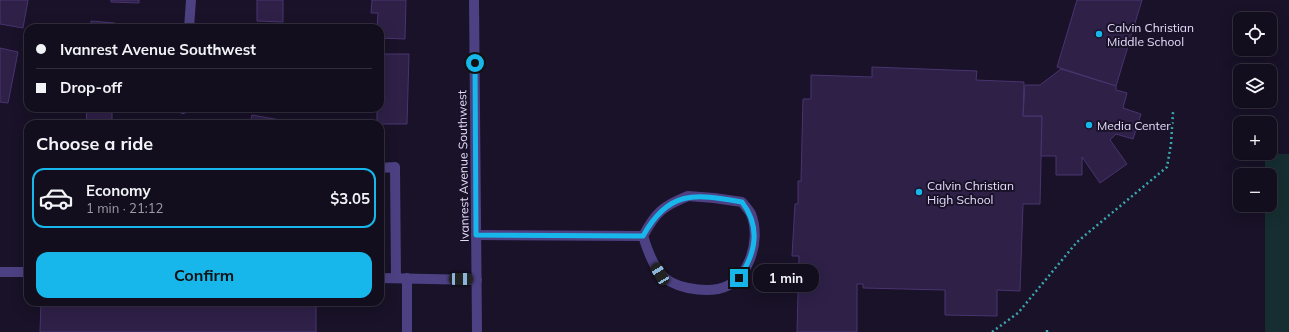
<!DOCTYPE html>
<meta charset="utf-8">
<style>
body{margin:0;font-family:Mulish,sans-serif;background:#201c2b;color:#f1f3f6;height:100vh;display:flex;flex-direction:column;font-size:15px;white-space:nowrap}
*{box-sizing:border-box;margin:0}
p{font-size:13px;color:#9d9ca4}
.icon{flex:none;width:22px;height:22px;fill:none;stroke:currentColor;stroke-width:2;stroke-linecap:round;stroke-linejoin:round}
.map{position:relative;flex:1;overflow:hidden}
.panel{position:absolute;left:24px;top:120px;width:360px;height:186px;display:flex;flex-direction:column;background:#130e1e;border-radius:12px;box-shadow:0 4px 16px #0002,0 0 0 1px #322e3c}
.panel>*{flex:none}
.hud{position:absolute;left:24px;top:24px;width:360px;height:88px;border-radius:12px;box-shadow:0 4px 16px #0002,0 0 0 1px #322e3c;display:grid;align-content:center;height:88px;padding:0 12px;background:#130e1e}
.tools{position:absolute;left:1233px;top:12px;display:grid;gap:8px}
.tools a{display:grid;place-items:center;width:44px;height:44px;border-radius:8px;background:#130e1e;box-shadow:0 4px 16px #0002,0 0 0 1px #322e3c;font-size:20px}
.end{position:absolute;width:18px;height:18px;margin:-9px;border:5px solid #17b7ec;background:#111;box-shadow:0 0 0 2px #111}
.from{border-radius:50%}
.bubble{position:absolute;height:28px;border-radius:12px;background:#130e1e;box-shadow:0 4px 16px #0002,0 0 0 1px #322e3c;font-size:13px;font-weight:700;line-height:28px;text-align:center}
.car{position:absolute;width:12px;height:24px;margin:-12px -6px;border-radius:5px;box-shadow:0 0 3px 1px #0007;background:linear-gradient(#222 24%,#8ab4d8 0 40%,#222 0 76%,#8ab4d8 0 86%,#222 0)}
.hud b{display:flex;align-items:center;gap:14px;height:38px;font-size:15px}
.hud b+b{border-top:1px solid #322e3c}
.hud i{width:10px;height:10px;background:#f1f3f6}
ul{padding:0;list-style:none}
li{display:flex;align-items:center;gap:12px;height:60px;margin:0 8px 6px;padding:0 4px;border:2px solid #322e3c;border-radius:12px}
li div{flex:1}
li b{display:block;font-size:15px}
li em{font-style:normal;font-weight:700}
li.current{border-color:#17b7ec}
li>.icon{width:36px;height:36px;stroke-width:1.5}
h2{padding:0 12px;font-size:18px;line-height:48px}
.action{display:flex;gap:8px;margin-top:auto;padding:8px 12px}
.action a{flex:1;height:46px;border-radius:12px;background:#17b7ec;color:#111;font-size:16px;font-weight:700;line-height:46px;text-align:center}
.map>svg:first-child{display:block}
.green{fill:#162e31}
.building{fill:#2e2047;stroke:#493471}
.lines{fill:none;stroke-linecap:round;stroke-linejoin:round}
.path{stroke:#3aa7b1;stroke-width:2.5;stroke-dasharray:2 3;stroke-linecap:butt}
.minor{stroke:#4d4183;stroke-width:10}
.route{stroke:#17b7ec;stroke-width:5}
.poi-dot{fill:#17b7ec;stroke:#191228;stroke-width:1.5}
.labels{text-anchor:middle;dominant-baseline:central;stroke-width:4;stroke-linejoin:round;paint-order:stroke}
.poi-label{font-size:12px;fill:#e4dcfc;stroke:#191228;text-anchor:start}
.street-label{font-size:12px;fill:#e4dcfc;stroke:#191228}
</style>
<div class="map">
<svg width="1289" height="332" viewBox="0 0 1289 332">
<rect width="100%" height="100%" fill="#191228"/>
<polygon class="green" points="1265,154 1289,154 1289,332 1265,332 1265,205 1270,205 1270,175 1265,175"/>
<g class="building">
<polygon points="0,0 28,0 23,28 0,24"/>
<polygon points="111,0 139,0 139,3 111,2"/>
<polygon points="257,0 283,0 283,22 257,21"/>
<polygon points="372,0 406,0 405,39 380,38 380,28 377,28 378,13 371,13"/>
<polygon points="1077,0 1142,0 1116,86 1057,67"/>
<polygon points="91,21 115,23 115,28 91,28"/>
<polygon points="0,48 18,52 8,103 0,102"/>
<polygon points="380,54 409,54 407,124 377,124 377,108 380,108"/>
<polygon points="872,67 977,71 976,80 1024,82 1023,116 1042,116 1040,204 1023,204 1020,291 997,290 997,316 945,315 945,290 863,288 863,284 857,284 857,332 797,332 799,256 792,256 795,204 798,204 798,181 801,181 803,99 811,99 811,75 872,77"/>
<polygon points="1061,69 1116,86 1116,90 1127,93 1123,108 1141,114 1133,139 1116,134 1110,140 1127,164 1100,183 1082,157 1082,175 1056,175 1056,156 1041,156 1042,116 1023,116 1025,85 1040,85"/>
<polygon points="87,108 112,108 112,124 86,124"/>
<polygon points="252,115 280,120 279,124 250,124"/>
<polygon points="41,302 316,302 316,332 40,332"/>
</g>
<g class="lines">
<g class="path">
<polyline points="1047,330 1047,332"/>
<polyline points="992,332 1018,313 1077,242 1167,167 1171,144 1173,112"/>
</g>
<g class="minor">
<polyline points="474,0 477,332"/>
<polyline points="189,28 191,0"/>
<polyline points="183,109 183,108"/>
<polyline points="380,168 395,167 396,278"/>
<path d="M 688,196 L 714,198 L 742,202 C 745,206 749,210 751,214 C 762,241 748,283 718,289 C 708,291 698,290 688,288 C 678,286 666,281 659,272 C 651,261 647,249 643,236 C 656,212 663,206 688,196 Z"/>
<polyline points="476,235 643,236"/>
<polyline points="0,272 28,272"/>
<polyline points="380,278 477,280"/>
<polyline points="407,332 407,278"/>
</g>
</g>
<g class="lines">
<path class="route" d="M 475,63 L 476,235 L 643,236 C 669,189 695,194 742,202 C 761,227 756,253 739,278"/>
</g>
<g class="poi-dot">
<circle cx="1099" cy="34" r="4"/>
<circle cx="1089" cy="125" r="4"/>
<circle cx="919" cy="192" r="4"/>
</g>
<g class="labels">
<g class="poi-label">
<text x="1107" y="27">Calvin Christian<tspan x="1107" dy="14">Middle School</tspan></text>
<text x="1097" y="125">Media Center</text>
<text x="927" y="185">Calvin Christian<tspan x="927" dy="14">High School</tspan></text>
</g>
<g class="street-label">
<text transform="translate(463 166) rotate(-91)">Ivanrest Avenue Southwest</text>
</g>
</g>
</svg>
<div class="tools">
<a><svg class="icon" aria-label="locate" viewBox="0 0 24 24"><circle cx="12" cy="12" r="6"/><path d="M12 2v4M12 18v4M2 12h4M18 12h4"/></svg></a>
<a><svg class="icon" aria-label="layers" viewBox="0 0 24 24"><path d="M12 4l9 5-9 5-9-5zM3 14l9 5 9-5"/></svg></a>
<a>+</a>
<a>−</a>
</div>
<i class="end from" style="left:475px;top:63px"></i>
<i class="end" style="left:739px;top:278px"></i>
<div class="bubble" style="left:753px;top:264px;width:66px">1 min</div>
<i class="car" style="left:660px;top:274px;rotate:329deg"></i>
<i class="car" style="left:461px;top:279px;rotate:91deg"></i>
<div class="hud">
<b><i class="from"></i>Ivanrest Avenue Southwest</b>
<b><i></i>Drop-off</b>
</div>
<section class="panel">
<h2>Choose a ride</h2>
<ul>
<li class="current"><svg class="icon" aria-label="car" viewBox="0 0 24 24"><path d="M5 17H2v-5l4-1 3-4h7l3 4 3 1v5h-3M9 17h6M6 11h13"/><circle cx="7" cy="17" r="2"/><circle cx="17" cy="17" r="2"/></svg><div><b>Economy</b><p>1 min · 21:12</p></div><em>$3.05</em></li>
</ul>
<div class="action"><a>Confirm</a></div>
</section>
</div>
